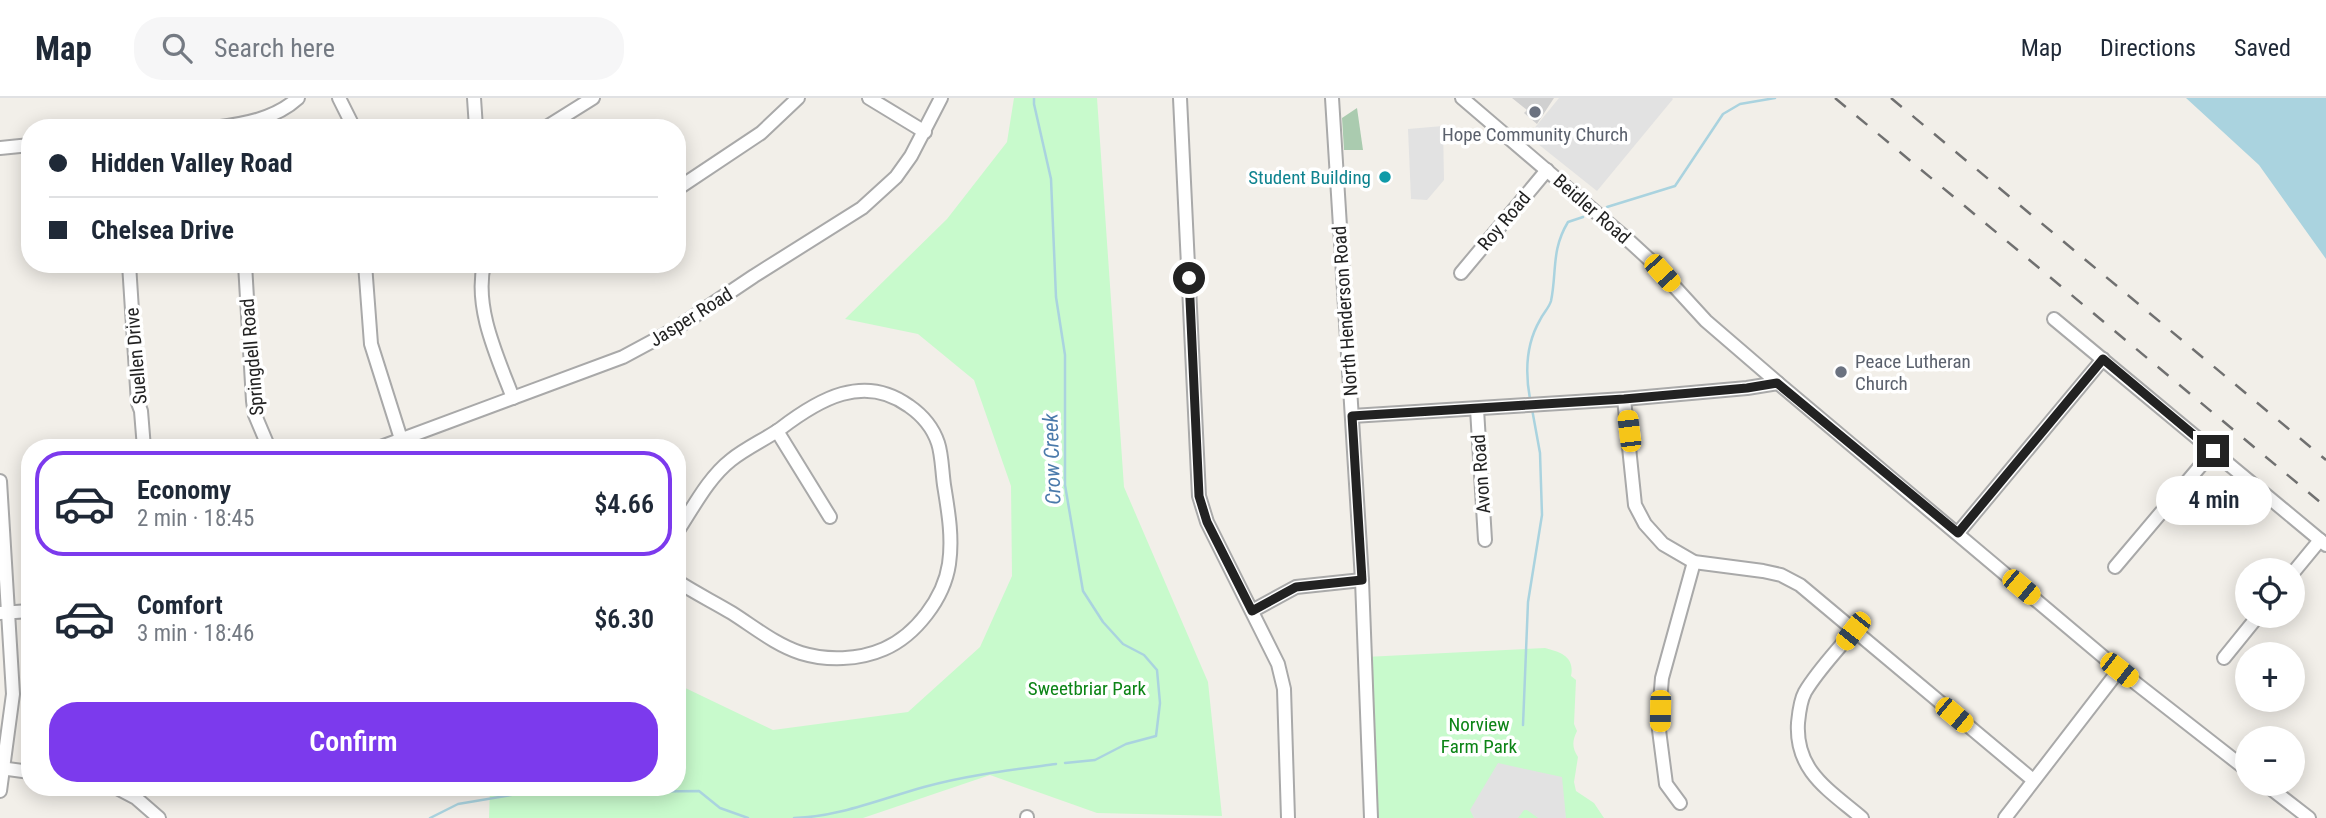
<!DOCTYPE html>
<meta charset="utf-8">
<style>
body{margin:0;font-family:"Roboto Condensed",sans-serif;background:#f6f6f7;color:#1f2937;height:100vh;display:flex;flex-direction:column;font-size:26px;white-space:nowrap}
*{box-sizing:border-box;margin:0}
p{font-size:23px;color:#747a83}
.icon{flex:none;width:38px;height:38px;fill:none;stroke:currentColor;stroke-width:2;stroke-linecap:round;stroke-linejoin:round}
.map{position:relative;flex:1;overflow:hidden}
.sheet{position:absolute;left:21px;top:341px;width:665px;height:357px;display:flex;flex-direction:column;background:#fff;border-radius:28px;box-shadow:0 4px 18px #0003}
.sheet>*{flex:none}
.hud{position:absolute;left:21px;top:21px;width:665px;height:154px;border-radius:28px;box-shadow:0 4px 18px #0003;display:grid;align-content:center;height:154px;padding:0 28px;background:#fff}
.buttons{position:absolute;left:2235px;top:460px;display:grid;gap:14px}
.buttons a{display:grid;place-items:center;width:70px;height:70px;border-radius:50%;background:#fff;box-shadow:0 4px 18px #0003;font-size:35px}
.end{position:absolute;width:32px;height:32px;margin:-16px;border:9px solid #222;background:#fff;box-shadow:0 0 0 4px #fff}
.from{border-radius:50%}
.bubble{position:absolute;height:49px;border-radius:24px;background:#fff;box-shadow:0 4px 18px #0003;font-size:23px;font-weight:600;line-height:49px;text-align:center}
.car{position:absolute;width:21px;height:42px;margin:-21px -10px;border-radius:9px;box-shadow:0 0 5px 2px #0007;background:linear-gradient(#f5c518 24%,#345 0 40%,#f5c518 0 76%,#345 0 86%,#f5c518 0)}
.hud b{display:flex;align-items:center;gap:24px;height:66px;font-size:26px}
.hud b+b{border-top:2px solid #e0e1e3}
.hud i{width:18px;height:18px;background:#1f2937}
ul{padding:12px 0 0;list-style:none}
li{display:flex;align-items:center;gap:21px;height:105px;margin:0 14px 10px;padding:0 14px;border:4px solid transparent;border-radius:28px}
li div{flex:1}
li b{display:block;font-size:26px}
li em{font-style:normal;font-weight:600}
li.selected{border-color:#7c3aed}
li>.icon{width:63px;height:63px;stroke-width:1.5}
.action{display:flex;gap:14px;margin-top:auto;padding:14px 28px}
.action a{flex:1;height:80px;border-radius:28px;background:#7c3aed;color:#fff;font-size:28px;font-weight:600;line-height:80px;text-align:center}
header{display:flex;align-items:center;gap:42px;box-sizing:border-box;height:98px;padding:0 35px;background:#fff;border-bottom:2px solid #e0e1e3}
header strong{font-size:33px}
nav{display:flex;gap:38px;margin-inline-start:auto;font-size:24px}
.search{width:490px;height:63px;background:#f6f6f7;display:flex;align-items:center;gap:18px;box-sizing:border-box;padding:0 24px;border-radius:28px;color:#747a83;font-size:26px}
.map>svg:first-child{display:block}
.religious{fill:#d0d0d0}
.cemetery{fill:#aacbaf}
.park{fill:#c8facc}
.parking{fill:#e2e2e2}
.water{fill:#aad3df}
.lines{fill:none;stroke-linecap:round;stroke-linejoin:round}
.stream{stroke:#aad3df;stroke-width:2.5}
.minor-casing{stroke:#a9a9a9;stroke-width:16}
.minor{stroke:#fff;stroke-width:12}
.rail{stroke:#707070;stroke-width:2.5;stroke-dasharray:14 14;stroke-linecap:butt}
.route{stroke:#222;stroke-width:9}
.worship-dot{fill:#6b7280;stroke:#fff;stroke-width:2.5}
.culture-dot{fill:#0f9aa8;stroke:#fff;stroke-width:2.5}
.labels{text-anchor:middle;dominant-baseline:central;stroke-width:7;stroke-linejoin:round;paint-order:stroke}
.worship-label{font-size:19px;fill:#5b616d;stroke:#fff}
.culture-label{font-size:19px;fill:#0d838f;stroke:#fff;text-anchor:end}
.street-label{font-size:19px;fill:#222;stroke:#fff}
.park-label{font-size:19px;fill:#0c8416;stroke:#fff}
.water-label{font-size:21px;font-style:italic;fill:#4a7aab;stroke:#fff}
</style>
<header>
<strong>Map</strong>
<div class="search"><svg class="icon" aria-label="search" viewBox="0 0 24 24"><circle cx="10" cy="10" r="6"/><path d="M15 15l6 6"/></svg>Search here</div>
<nav><a>Map</a><a>Directions</a><a>Saved</a></nav>
</header>
<div class="map">
<svg width="2326" height="720" viewBox="0 0 2326 720">
<rect width="100%" height="100%" fill="#f2efe9"/>
<polygon class="religious" points="1512,0 1554,0 1537,26 1524,15 1527,12"/>
<polygon class="cemetery" points="1357,10 1363,52 1344,52 1342,20"/>
<g class="park">
<polygon points="1014,0 1097,0 1124,389 1208,584 1222,718 1097,715 990,677 863,720 489,720 490,690 677,690 677,586 773,632 908,614 980,549 1012,478 1011,388 974,282 918,236 845,221 947,121 1007,44"/>
<path d="M 1545,550 C 1561,554 1575,559 1571,578 L 1576,582 L 1574,626 L 1577,633 C 1572,643 1572,650 1578,659 L 1574,684 L 1576,693 L 1594,705 L 1604,720 L 1371,720 L 1365,559 Z"/>
</g>
<g class="parking">
<polygon points="1559,0 1672,0 1673,1 1597,93 1528,38"/>
<polygon points="1443,28 1444,82 1427,102 1411,101 1408,31"/>
<polygon points="1498,665 1562,679 1566,720 1538,720 1527,712 1524,712 1518,720 1474,720 1470,712"/>
</g>
<polygon class="water" points="2186,0 2326,0 2326,161 2259,67"/>
<g class="lines">
<g class="stream">
<polyline points="1034,0 1034,6 1051,81 1056,199 1065,257 1065,387 1083,493 1103,524 1123,546 1144,557 1157,572 1160,605 1156,638 1126,646 1095,662 1065,665"/>
<polyline points="1607,109 1675,88 1723,16 1740,6 1775,0"/>
<path d="M 1530,301 C 1525,274 1526,246 1540,222 C 1543,215 1549,210 1551,203 C 1557,174 1551,152 1568,124 L 1583,119"/>
<polyline points="1523,627 1528,504 1542,417 1540,355 1532,311"/>
<polyline points="570,690 621,694 699,693 720,710 748,720"/>
<polyline points="430,720 458,706 553,690"/>
<path d="M 794,720 C 838,719 881,701 924,689 C 967,677 1011,672 1056,666"/>
</g>
<g class="minor-casing">
<g id="minor">
<polyline points="339,0 354,30"/>
<polyline points="474,0 476,30"/>
<polyline points="869,0 925,34"/>
<polyline points="1180,0 1199,398 1207,424 1278,566 1284,591 1288,720"/>
<polyline points="1332,0 1362,482 1371,720"/>
<polyline points="1462,0 1627,141 1651,163 1706,223 1778,285"/>
<path d="M 214,30 C 244,26 275,21 298,0"/>
<polyline points="545,30 593,0"/>
<polyline points="0,50 30,47"/>
<polyline points="677,91 761,35 798,0"/>
<polyline points="129,166 138,305 141,313 144,350"/>
<polyline points="245,166 253,303 255,317 269,350"/>
<polyline points="365,166 371,246 401,341"/>
<path d="M 484,166 C 474,210 497,258 513,300"/>
<polyline points="1461,175 1547,72"/>
<polyline points="2054,221 2326,447"/>
<polyline points="1624,301 1635,407 1645,426 1663,446 1694,464 1763,473 1781,477 1800,487 2033,682"/>
<polyline points="1477,311 1485,442"/>
<polyline points="1352,318 1624,301 1747,290 1778,285 2119,572 2247,672"/>
<polyline points="777,333 830,419"/>
<polyline points="378,350 623,259 675,231 754,178 862,110 896,79 911,58 941,0"/>
<polyline points="0,383 13,596 0,693"/>
<path d="M 677,434 C 693,410 708,380 731,362 C 746,350 764,342 780,331 C 819,301 864,275 909,308 C 922,317 933,330 938,345 C 942,357 942,373 944,387 C 948,412 953,439 949,466 C 944,500 916,537 884,551 C 859,562 827,563 801,555 C 776,547 754,529 732,515 C 714,504 695,495 677,483"/>
<polyline points="1958,435 2103,261"/>
<polyline points="2115,469 2213,353"/>
<polyline points="2292,476 2320,442"/>
<polyline points="1252,513 1296,489 1362,482"/>
<polyline points="0,515 30,513"/>
<path d="M 1853,533 C 1837,553 1818,572 1805,594 C 1800,603 1799,615 1798,625 C 1795,673 1829,692 1862,720"/>
<polyline points="2224,560 2258,518"/>
<polyline points="0,670 30,674"/>
<polyline points="2265,686 2309,720"/>
<polyline points="117,690 136,700 159,720"/>
<polyline points="1680,705 1666,686 1659,632 1660,604 1662,580 1694,464"/>
<polyline points="1027,720 1027,719"/>
<polyline points="2005,720 2119,572"/>
</g>
</g>
<use href="#minor" class="minor"/>
<g class="rail">
<polyline points="1835,0 2326,409"/>
<polyline points="1891,0 2326,362"/>
</g>
</g>
<g class="lines">
<polyline class="route" points="1189,180 1199,398 1207,424 1252,513 1296,489 1362,482 1352,318 1624,301 1747,290 1777,285 1958,435 2103,261 2213,353"/>
</g>
<g class="worship-dot">
<circle cx="1535" cy="14" r="7"/>
<circle cx="1841" cy="274" r="7"/>
</g>
<circle class="culture-dot" cx="1385" cy="79" r="7"/>
<g class="labels">
<g class="worship-label">
<text x="1535" y="36">Hope Community Church</text>
<text x="1855" y="263" text-anchor="start">Peace Lutheran<tspan x="1855" dy="22">Church</tspan></text>
</g>
<g class="culture-label">
<text x="1371" y="79">Student Building</text>
</g>
<g class="street-label">
<text transform="translate(1592 111) rotate(41)">Beidler Road</text>
<text transform="translate(1504 123) rotate(-50)">Roy Road</text>
<text transform="translate(1345 213) rotate(-94)">North Henderson Road</text>
<text transform="translate(691 219) rotate(-32)">Jasper Road</text>
<text transform="translate(136 258) rotate(-95)">Suellen Drive</text>
<text transform="translate(252 259) rotate(-95)">Springdell Road</text>
<text transform="translate(1481 376) rotate(-94)">Avon Road</text>
</g>
<g class="park-label">
<text x="1087" y="590">Sweetbriar Park</text>
<text x="1479" y="626">Norview<tspan x="1479" dy="22">Farm Park</tspan></text>
</g>
<g class="water-label">
<text transform="translate(1052 361) rotate(-92)">Crow Creek</text>
</g>
</g>
</svg>
<div class="buttons">
<a><svg class="icon" aria-label="locate" viewBox="0 0 24 24"><circle cx="12" cy="12" r="6"/><path d="M12 2v4M12 18v4M2 12h4M18 12h4"/></svg></a>
<a>+</a>
<a>−</a>
</div>
<i class="end from" style="left:1189px;top:180px"></i>
<i class="end" style="left:2213px;top:353px"></i>
<div class="bubble" style="left:2156px;top:378px;width:116px">4 min</div>
<i class="car" style="left:1662px;top:175px;rotate:138deg"></i>
<i class="car" style="left:1629px;top:333px;rotate:353deg"></i>
<i class="car" style="left:2021px;top:489px;rotate:130deg"></i>
<i class="car" style="left:1853px;top:533px;rotate:218deg"></i>
<i class="car" style="left:2119px;top:572px;rotate:128deg"></i>
<i class="car" style="left:1660px;top:613px;rotate:181deg"></i>
<i class="car" style="left:1954px;top:617px;rotate:130deg"></i>
<div class="hud">
<b><i class="from"></i>Hidden Valley Road</b>
<b><i></i>Chelsea Drive</b>
</div>
<section class="sheet">
<ul>
<li class="selected"><svg class="icon" aria-label="car" viewBox="0 0 24 24"><path d="M5 17H2v-5l4-1 3-4h7l3 4 3 1v5h-3M9 17h6M6 11h13"/><circle cx="7" cy="17" r="2"/><circle cx="17" cy="17" r="2"/></svg><div><b>Economy</b><p>2 min · 18:45</p></div><em>$4.66</em></li>
<li><svg class="icon" aria-label="car" viewBox="0 0 24 24"><path d="M5 17H2v-5l4-1 3-4h7l3 4 3 1v5h-3M9 17h6M6 11h13"/><circle cx="7" cy="17" r="2"/><circle cx="17" cy="17" r="2"/></svg><div><b>Comfort</b><p>3 min · 18:46</p></div><em>$6.30</em></li>
</ul>
<div class="action"><a>Confirm</a></div>
</section>
</div>
